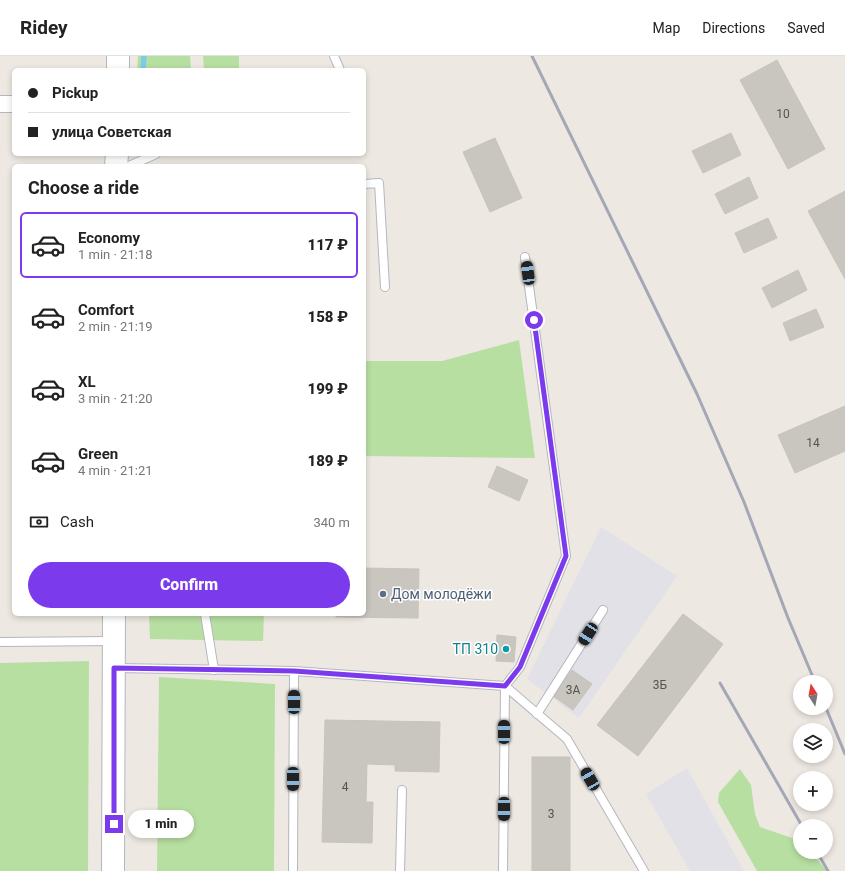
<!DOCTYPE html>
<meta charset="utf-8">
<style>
body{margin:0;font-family:Roboto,sans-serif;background:#f6f6f6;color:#222;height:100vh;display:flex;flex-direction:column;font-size:15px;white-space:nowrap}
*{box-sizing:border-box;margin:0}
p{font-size:13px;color:#767676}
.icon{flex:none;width:22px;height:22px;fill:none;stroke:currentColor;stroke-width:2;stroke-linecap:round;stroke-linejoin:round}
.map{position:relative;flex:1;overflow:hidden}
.side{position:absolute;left:12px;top:108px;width:354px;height:452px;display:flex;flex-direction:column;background:#fff;border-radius:6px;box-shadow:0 2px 6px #0003}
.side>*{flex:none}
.top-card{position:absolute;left:12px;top:12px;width:354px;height:88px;border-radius:6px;box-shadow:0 2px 6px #0003;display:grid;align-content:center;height:88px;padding:0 16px;background:#fff}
.needle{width:26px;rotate:349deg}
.fabs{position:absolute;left:793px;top:619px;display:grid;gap:8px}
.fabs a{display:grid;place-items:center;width:40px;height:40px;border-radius:50%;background:#fff;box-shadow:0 2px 6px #0003;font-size:20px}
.end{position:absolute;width:18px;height:18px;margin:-9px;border:5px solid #7c3aed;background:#fff;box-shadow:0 0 0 2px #fff}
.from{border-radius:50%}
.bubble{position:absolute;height:28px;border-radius:14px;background:#fff;box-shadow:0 2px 6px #0003;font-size:13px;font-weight:800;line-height:28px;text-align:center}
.car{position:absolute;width:12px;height:24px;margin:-12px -6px;border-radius:5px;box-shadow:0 0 3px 1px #0007;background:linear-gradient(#222 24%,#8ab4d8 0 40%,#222 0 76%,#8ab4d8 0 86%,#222 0)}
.top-card b{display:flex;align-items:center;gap:14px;height:38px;font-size:15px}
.top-card b+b{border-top:1px solid #e0e0e0}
.top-card i{width:10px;height:10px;background:#222}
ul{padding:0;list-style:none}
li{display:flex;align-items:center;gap:12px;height:66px;margin:0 8px 6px;padding:0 8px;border:2px solid transparent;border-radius:6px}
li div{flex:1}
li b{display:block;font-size:15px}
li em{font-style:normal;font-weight:800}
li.active{border-color:#7c3aed}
li>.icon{width:36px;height:36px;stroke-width:1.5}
h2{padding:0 16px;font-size:18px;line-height:48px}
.pay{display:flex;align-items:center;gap:10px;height:44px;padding:0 16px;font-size:15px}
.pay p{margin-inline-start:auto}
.button{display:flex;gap:8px;margin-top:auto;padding:8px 16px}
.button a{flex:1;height:46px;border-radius:24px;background:#7c3aed;color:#fff;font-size:16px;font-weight:800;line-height:46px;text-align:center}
header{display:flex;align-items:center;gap:24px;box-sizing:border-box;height:56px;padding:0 20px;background:#fff;border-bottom:1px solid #e0e0e0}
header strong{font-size:19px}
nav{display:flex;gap:22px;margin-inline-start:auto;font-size:14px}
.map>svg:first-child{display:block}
.industrial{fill:#e2e1e7}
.green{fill:#b8dfa2}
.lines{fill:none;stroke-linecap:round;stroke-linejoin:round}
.stream{stroke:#7dcce7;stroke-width:5.5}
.building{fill:#c9c6bf;stroke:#c9c4ba}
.lane-casing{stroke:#b4b7bf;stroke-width:10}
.street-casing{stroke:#b4b7bf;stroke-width:18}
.secondary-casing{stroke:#b4b7bf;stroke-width:24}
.lane{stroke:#fff;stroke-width:8}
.street{stroke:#fff;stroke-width:16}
.secondary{stroke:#fff;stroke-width:22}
.rail{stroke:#a4a7b6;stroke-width:3}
.route{stroke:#7c3aed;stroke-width:5}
.service-dot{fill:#5c6f8a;stroke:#fff;stroke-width:1.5}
.culture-dot{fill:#0f9aa8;stroke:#fff;stroke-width:1.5}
.labels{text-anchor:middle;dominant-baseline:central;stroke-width:3;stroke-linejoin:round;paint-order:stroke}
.number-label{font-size:12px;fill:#545352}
.service-label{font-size:14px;fill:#4e5e75;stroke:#fff;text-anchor:start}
.culture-label{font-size:14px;fill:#0d838f;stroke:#fff;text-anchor:end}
</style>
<header>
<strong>Ridey</strong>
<nav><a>Map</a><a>Directions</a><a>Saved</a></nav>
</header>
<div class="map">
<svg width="845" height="815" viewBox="0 0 845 815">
<rect width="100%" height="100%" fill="#ede8e1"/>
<g class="industrial">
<polygon points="601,471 677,520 579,662 527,623"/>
<polygon points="687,712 744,815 690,815 646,738"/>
</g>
<g class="green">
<polygon points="138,0 190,0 191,14 137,14"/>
<polygon points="203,0 239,0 239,14 204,14"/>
<polygon points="519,284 535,402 364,400 364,305 442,305"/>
<polygon points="149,558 264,558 263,585 150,583"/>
<polygon points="89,605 88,815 0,815 0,607"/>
<polygon points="159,621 275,628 274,815 157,815"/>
<polygon points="740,713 751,729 755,758 760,771 798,784 800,786 800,796 811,796 827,815 757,815 718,746 719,737"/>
</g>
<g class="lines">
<polyline class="stream" points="143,14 144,0"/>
</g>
<g class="building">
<polygon points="777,4 825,93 788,113 740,24"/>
<polygon points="731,77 741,99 703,117 692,95"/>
<polygon points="495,82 522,142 490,156 463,96"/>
<polygon points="749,121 758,142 725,158 715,138"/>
<polygon points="845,135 845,223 808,155"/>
<polygon points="768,162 777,182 744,197 735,177"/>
<polygon points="798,214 807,234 772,252 762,232"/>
<polygon points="816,253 824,271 790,285 783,267"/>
<polygon points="845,350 845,395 795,417 778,379"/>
<polygon points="497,410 528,424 519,445 488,431"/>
<polygon points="364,512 419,513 418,562 336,561 336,558 364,558"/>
<polygon points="683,558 723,588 638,700 597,669"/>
<polygon points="497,579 516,581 514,606 496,605"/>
<polygon points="572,614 592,628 573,654 553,640"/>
<polygon points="325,664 440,666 439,716 395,715 395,709 367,708 366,746 373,746 372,787 322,786"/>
<rect x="532" y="701" width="38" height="114"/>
</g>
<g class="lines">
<g class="lane-casing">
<g id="lane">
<polyline points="334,0 340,14"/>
<polyline points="129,110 156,98"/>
<polyline points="364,128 379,127 385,231"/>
<polyline points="525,201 566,500 520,611 505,630 567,683 644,815"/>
<polyline points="205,558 214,614"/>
<polyline points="0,586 113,585"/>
<polyline points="115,612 294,615 505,630 503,815"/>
<polyline points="537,658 603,554"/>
<polyline points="293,815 294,615"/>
<polyline points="400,815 402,734"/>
</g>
</g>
<g class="street-casing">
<polyline id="street" points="0,48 14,48"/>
</g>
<g class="secondary-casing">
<g id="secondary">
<polyline points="118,14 118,0"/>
<polyline points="116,110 117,98"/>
<polyline points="113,815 114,558"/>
</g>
</g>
<use href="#lane" class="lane"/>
<use href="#street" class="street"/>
<use href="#secondary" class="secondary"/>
<g class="rail">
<polyline points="532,0 697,338 744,446 788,562 815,626"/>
<polyline points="720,627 802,770"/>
<polyline points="826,652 845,698"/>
<polyline points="817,796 828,815"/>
</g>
</g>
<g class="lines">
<polyline class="route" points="114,768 114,612 294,615 505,630 520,611 566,500 534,264"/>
</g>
<circle class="service-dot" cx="383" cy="538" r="4"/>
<circle class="culture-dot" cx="506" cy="593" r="4"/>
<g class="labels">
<g class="number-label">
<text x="783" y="58">10</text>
<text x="813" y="387">14</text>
<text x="660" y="629">3Б</text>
<text x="573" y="634">3А</text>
<text x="345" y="731">4</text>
<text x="551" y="758">3</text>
</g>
<g class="service-label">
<text x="391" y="538">Дом молодёжи</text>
</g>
<g class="culture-label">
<text x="498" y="593">ТП 310</text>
</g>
</g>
</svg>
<div class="fabs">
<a><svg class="needle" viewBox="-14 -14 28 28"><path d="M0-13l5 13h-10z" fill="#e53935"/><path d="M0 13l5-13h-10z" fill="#767676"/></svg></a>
<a><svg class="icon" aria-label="layers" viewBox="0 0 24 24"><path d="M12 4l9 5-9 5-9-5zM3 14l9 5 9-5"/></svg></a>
<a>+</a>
<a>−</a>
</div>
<i class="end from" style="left:534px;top:264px"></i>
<i class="end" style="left:114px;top:768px"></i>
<div class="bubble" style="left:128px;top:754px;width:66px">1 min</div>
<i class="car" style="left:528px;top:217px;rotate:352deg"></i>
<i class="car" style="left:588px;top:578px;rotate:213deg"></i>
<i class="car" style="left:294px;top:646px;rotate:0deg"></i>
<i class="car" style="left:504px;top:676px;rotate:0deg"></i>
<i class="car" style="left:293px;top:723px;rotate:180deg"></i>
<i class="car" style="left:590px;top:723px;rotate:330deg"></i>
<i class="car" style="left:504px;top:753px;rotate:180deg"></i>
<div class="top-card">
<b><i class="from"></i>Pickup</b>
<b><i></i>улица Советская</b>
</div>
<section class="side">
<h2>Choose a ride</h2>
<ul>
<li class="active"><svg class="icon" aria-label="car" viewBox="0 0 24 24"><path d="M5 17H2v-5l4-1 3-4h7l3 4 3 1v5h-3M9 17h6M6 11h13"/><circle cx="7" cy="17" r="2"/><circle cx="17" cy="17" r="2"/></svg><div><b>Economy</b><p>1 min · 21:18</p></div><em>117 ₽</em></li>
<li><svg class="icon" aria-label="car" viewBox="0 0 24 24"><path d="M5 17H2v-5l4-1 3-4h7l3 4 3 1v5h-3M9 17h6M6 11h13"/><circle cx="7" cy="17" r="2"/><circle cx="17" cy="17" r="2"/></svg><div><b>Comfort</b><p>2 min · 21:19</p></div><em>158 ₽</em></li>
<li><svg class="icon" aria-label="car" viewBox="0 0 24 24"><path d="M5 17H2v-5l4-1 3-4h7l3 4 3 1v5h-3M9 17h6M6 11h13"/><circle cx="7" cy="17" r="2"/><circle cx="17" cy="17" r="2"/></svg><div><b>XL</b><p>3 min · 21:20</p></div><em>199 ₽</em></li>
<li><svg class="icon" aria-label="car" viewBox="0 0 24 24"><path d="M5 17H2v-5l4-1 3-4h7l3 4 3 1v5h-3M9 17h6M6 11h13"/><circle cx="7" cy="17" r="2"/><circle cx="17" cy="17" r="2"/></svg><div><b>Green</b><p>4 min · 21:21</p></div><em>189 ₽</em></li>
</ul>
<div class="pay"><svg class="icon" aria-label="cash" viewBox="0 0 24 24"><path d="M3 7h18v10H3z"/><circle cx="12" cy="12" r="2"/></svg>Cash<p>340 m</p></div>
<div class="button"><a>Confirm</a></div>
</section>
</div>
